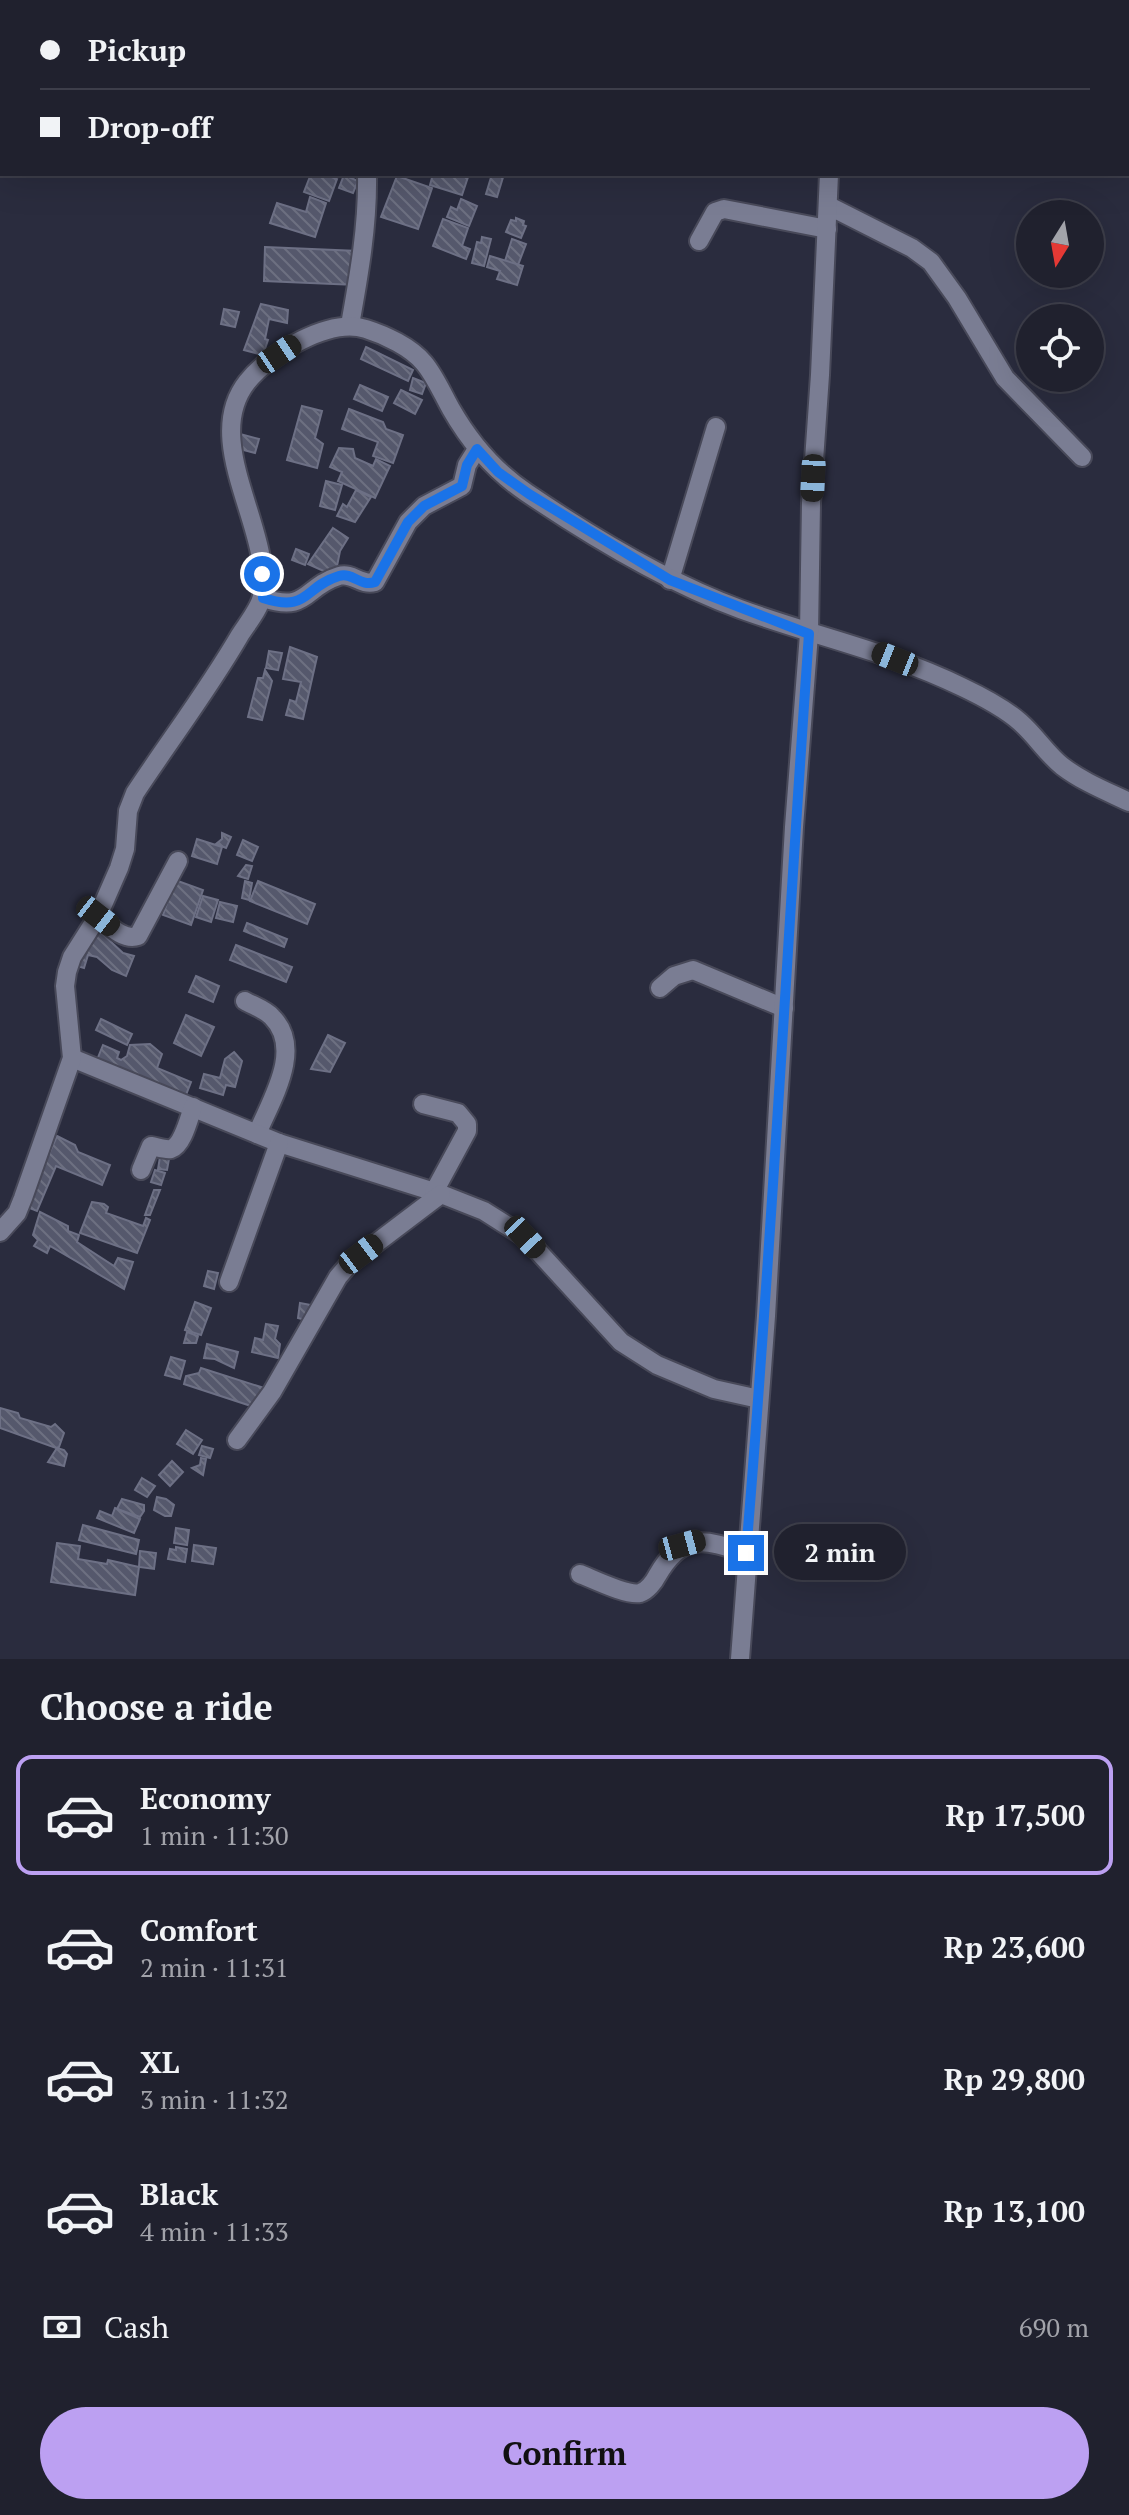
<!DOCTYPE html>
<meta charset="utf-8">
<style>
body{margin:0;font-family:"PT Serif",serif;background:#2d2e3a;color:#f1f3f6;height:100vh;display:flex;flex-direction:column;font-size:30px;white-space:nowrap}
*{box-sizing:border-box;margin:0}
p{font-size:26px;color:#a2a3aa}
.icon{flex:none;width:44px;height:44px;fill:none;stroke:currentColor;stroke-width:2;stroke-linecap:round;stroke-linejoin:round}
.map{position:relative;height:1659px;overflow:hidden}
.sheet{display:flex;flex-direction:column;background:#20212e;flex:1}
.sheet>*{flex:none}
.top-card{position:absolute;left:0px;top:0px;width:1130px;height:176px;box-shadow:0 8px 32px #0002,0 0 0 2px #3d3e4a;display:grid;align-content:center;height:176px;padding:0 40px;background:#20212e}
.needle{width:52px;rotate:191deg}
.fabs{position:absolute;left:1016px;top:200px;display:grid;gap:16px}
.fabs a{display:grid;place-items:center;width:88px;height:88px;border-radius:50%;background:#20212e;box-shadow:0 8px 32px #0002,0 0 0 2px #3d3e4a;font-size:40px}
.end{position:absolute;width:36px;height:36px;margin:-18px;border:10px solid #1a73e8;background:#fff;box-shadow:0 0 0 4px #fff}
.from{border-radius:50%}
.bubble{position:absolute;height:56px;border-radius:28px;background:#20212e;box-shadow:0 8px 32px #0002,0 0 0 2px #3d3e4a;font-size:26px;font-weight:600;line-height:56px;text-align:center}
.car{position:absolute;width:24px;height:48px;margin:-24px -12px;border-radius:10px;box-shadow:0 0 6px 2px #0007;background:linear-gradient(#222 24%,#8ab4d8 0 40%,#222 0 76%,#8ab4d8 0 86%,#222 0)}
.top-card b{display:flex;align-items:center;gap:28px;height:76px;font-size:30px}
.top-card b+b{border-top:2px solid #3d3e4a}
.top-card i{width:20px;height:20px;background:#f1f3f6}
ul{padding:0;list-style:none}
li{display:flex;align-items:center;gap:24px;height:120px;margin:0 16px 12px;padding:0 24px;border:4px solid transparent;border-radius:16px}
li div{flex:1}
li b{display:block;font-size:30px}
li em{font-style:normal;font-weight:600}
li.active{border-color:#bca0f2}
li>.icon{width:72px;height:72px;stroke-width:1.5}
h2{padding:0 40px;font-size:36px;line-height:96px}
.pay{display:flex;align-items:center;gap:20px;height:88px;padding:0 40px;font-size:30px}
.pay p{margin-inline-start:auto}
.cta{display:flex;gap:16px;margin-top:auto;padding:16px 40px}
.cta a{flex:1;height:92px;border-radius:48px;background:#bca0f2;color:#111;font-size:32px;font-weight:600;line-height:92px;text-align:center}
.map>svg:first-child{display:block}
.building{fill:url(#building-back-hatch);stroke:#6d7085;stroke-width:2}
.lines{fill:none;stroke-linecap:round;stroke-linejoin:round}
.minor-casing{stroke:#484959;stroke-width:22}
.minor{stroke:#7a7d93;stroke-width:18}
.route{stroke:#1a73e8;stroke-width:10}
</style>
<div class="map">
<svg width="1129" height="1659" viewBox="0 0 1129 1659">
<defs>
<pattern id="building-back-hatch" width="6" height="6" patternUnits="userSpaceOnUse" patternTransform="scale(2)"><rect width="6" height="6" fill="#55586c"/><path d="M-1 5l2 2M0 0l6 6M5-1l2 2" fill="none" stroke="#6d7081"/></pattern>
</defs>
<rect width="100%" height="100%" fill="#2a2c3e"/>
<g class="building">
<polygon points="311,174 323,174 337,179 329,201 304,192"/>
<polygon points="433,174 469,174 462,195 430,185"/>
<polygon points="492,174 504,174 497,197 486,194"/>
<polygon points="344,175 358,181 353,193 339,188"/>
<polygon points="397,176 432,188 418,229 381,217"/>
<polygon points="310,197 326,203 315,237 270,223 277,203 306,212"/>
<polygon points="461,199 477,206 469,226 447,217 451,207 457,210"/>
<polygon points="516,218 524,221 523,225 526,226 521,238 506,232 511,220 516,221"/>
<polygon points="443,219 468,228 462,246 470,249 466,259 433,246"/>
<polygon points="482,237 491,239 484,266 472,263 477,242 481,243"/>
<polygon points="512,239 526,244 518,265 505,261"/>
<polygon points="265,247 358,251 356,285 264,281"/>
<polygon points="490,256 523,266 517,285 497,279 500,271 487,267"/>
<polygon points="261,304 288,310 287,323 269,319 265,339 268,340 263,355 244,350"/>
<polygon points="224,309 239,312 235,327 221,324"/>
<polygon points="366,347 413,370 408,381 361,359"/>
<polygon points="413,378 426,383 422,394 410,390"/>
<polygon points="360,385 388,397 382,411 354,399"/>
<polygon points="401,390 422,400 415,414 394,403"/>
<polygon points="302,406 322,411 315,438 323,444 317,468 287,460"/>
<polygon points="349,409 383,422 386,429 403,435 393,463 373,456 378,442 342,429"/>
<polygon points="240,434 259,439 255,453 236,448"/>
<polygon points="339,448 353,449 355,458 373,466 376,459 390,466 375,498 338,481 342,472 330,467"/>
<polygon points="326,481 342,485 335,510 320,506"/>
<polygon points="356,490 371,497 355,522 337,516 343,504 347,507"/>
<polygon points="333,528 348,538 340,551 335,576 308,564"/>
<polygon points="296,549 309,554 305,565 292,560"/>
<polygon points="290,647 317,657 303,719 286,715 290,700 296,702 301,682 283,679"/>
<polygon points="269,651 282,653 278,670 266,668"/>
<polygon points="265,670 272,681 262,720 248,717 258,678 263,678"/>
<polygon points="222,833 231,837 226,848 216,844 222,839"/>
<polygon points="197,839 222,847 217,864 192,856"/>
<polygon points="243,840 258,847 252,861 237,855"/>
<polygon points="246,865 252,866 248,879 238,876"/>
<polygon points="175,880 203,890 191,925 163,915"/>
<polygon points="245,881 252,883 249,900 242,898"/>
<polygon points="258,881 315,904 307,924 250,901"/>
<polygon points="203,896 218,900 211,922 196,917"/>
<polygon points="220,902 237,906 233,922 216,918"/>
<polygon points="247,923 287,939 284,947 244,931"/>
<polygon points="97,929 123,953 134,956 126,976 112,970 97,957 88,955 84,968 77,966 94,940"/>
<polygon points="236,945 292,967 286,982 230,960"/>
<polygon points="196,976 219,986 213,1002 189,992"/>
<polygon points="186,1015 214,1027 201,1056 174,1043"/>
<polygon points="101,1019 132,1034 127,1045 96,1030"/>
<polygon points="328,1035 345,1043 330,1072 311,1069"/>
<polygon points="150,1044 162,1054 157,1068 191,1082 184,1100 95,1065 103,1045 119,1052 117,1058 121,1060 127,1056 130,1045"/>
<polygon points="234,1052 242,1061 235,1087 226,1085 223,1095 200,1088 204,1074 220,1078 225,1059"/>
<polygon points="57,1136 75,1145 78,1152 110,1165 102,1185 56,1166 37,1211 22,1205 43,1154 49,1154"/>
<polygon points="160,1157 169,1159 167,1170 158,1169"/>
<polygon points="155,1170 165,1173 161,1185 151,1182"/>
<polygon points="154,1190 160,1190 150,1215 145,1215"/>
<polygon points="92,1202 104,1204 108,1207 106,1213 143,1226 146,1218 150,1220 137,1253 80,1233"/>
<polygon points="40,1212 68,1226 68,1231 79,1235 77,1242 114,1266 118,1258 133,1262 124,1289 50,1246 47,1253 34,1246 38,1240 33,1235"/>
<polygon points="208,1271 218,1273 214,1289 204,1286"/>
<polygon points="195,1302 211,1308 201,1335 185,1330"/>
<polygon points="300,1303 311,1305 309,1321 298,1318"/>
<polygon points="266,1324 278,1326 275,1339 280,1344 278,1358 252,1352 255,1338 263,1340"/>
<polygon points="187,1332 198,1336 196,1343 184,1343"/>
<polygon points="207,1344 238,1352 234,1368 215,1359 204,1358"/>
<polygon points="171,1357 185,1361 180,1379 165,1375"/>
<polygon points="201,1368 264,1388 257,1408 184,1384 186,1376 199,1373"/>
<polygon points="0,1408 18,1413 20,1418 51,1427 55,1424 64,1433 59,1447 56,1448 0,1428"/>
<polygon points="186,1430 202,1440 193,1454 177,1444"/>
<polygon points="202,1446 213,1449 210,1458 199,1455"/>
<polygon points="57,1448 64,1450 67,1454 64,1466 48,1462"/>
<polygon points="201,1458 206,1459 203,1475 192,1468 200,1465"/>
<polygon points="172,1461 183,1472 170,1486 159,1475"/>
<polygon points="142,1478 155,1486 147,1497 135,1490"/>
<polygon points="157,1497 166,1499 174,1505 171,1516 165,1516 154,1510"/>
<polygon points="122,1499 144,1505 144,1511 140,1517 117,1509"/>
<polygon points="115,1508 140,1519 134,1533 97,1518 100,1511 112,1516"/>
<polygon points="83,1525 139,1540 136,1554 79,1540"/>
<polygon points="176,1528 189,1530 187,1545 174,1543"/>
<polygon points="57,1543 80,1546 78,1559 107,1564 108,1560 139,1567 135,1595 51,1582"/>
<polygon points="194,1545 216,1548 213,1564 192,1561"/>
<polygon points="176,1547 187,1549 185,1562 168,1559 170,1549 176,1550"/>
<polygon points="140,1551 156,1553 154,1569 139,1567"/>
</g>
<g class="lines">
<g class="minor-casing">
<g id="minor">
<polyline points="425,2 426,0"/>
<polyline points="835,2 836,0"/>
<polyline points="1128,112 1129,111"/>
<polyline points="829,206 912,248 931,262 957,298 1005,378 1082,457"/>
<polyline points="699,241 715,212 724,209 827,229"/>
<path d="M 350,325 C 359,275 368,225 367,174"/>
<polyline points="670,580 716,427"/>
<path d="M 263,598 C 309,613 303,587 339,576 C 353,572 360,586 375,582 L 408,522 L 424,506 L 462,486 L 467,465 L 477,449"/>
<path d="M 98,916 C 109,925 123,941 138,936 L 178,861"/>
<polyline points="660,988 674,976 693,970 784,1008"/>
<path d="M 245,1001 C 254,1006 266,1010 272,1017 C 304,1049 271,1100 257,1134"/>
<polyline points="72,1058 279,1143 441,1194 484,1211 525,1237 621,1342 657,1365 714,1389 759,1399"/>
<polyline points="423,1104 458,1113 467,1124 467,1131 434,1192"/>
<path d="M 141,1170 L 151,1146 C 157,1147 165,1150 171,1149 C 183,1145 189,1118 193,1107"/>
<path d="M 0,1232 L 17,1213 L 23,1198 L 72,1058 L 65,986 L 67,972 L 72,957 L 98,916 L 119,868 L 125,849 L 128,811 L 135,793 C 170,740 208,690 240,635 C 247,624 260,608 262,596 C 273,529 200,442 247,382 C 270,353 330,317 366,329 C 385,335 411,347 424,363 C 435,376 443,395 451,409 C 471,444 494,471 527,493 C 592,537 666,582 740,609 C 814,636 891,652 962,687 C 981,696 1004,708 1020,722 C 1036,736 1046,753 1062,766 C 1083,782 1106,791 1129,802"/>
<polyline points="229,1282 279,1143"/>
<polyline points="237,1440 272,1392 338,1277 350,1263 441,1194"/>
<path d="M 580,1574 C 593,1579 627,1596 640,1593 C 647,1591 654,1582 657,1576 C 682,1532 704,1539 746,1553"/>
<polyline points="740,1659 766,1316 794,827 809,634 811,503 820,375 829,174"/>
</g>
</g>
<use href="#minor" class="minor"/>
</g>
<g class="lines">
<path class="route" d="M 262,574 L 263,598 C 309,613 303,587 339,576 C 353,572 360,587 375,582 L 408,522 L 424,506 L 462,486 L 467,465 L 477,449 L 498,472 L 529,494 L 670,580 L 809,634 C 787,940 772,1247 746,1553"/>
</g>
</svg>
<div class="fabs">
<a><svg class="needle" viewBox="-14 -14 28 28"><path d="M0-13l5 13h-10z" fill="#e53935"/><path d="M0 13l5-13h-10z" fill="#a2a3aa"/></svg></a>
<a><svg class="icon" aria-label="locate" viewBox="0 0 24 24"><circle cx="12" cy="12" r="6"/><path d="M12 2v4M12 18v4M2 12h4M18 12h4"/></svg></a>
</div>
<i class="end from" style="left:262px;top:574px"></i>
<i class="end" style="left:746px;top:1553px"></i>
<div class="bubble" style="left:774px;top:1524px;width:132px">2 min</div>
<i class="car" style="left:279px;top:354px;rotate:56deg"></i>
<i class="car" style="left:813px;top:478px;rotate:183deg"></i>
<i class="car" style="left:895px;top:659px;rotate:292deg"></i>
<i class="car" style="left:98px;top:916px;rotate:128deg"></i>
<i class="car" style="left:525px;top:1237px;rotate:137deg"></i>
<i class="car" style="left:361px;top:1254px;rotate:53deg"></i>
<i class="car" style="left:682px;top:1545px;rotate:75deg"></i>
<div class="top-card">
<b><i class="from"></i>Pickup</b>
<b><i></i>Drop-off</b>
</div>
</div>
<section class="sheet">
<h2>Choose a ride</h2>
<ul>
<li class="active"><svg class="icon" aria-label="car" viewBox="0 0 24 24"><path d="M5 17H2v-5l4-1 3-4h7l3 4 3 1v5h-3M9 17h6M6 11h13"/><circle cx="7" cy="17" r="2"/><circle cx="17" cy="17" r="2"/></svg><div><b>Economy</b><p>1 min · 11:30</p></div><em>Rp 17,500</em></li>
<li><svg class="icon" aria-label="car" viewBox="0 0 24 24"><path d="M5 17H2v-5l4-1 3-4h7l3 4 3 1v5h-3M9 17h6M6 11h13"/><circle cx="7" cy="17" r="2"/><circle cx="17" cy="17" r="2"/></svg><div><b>Comfort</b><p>2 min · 11:31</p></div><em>Rp 23,600</em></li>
<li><svg class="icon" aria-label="car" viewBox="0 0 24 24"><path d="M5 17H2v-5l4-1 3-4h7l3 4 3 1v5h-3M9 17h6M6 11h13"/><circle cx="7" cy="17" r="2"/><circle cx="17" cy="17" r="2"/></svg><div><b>XL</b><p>3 min · 11:32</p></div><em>Rp 29,800</em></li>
<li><svg class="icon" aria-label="car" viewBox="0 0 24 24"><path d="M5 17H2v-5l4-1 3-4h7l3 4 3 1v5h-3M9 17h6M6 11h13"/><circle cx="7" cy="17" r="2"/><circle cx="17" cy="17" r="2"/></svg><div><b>Black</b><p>4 min · 11:33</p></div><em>Rp 13,100</em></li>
</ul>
<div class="pay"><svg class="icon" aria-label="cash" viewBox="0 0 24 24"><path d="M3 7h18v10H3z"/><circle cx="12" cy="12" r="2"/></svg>Cash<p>690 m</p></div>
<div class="cta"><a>Confirm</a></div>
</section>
